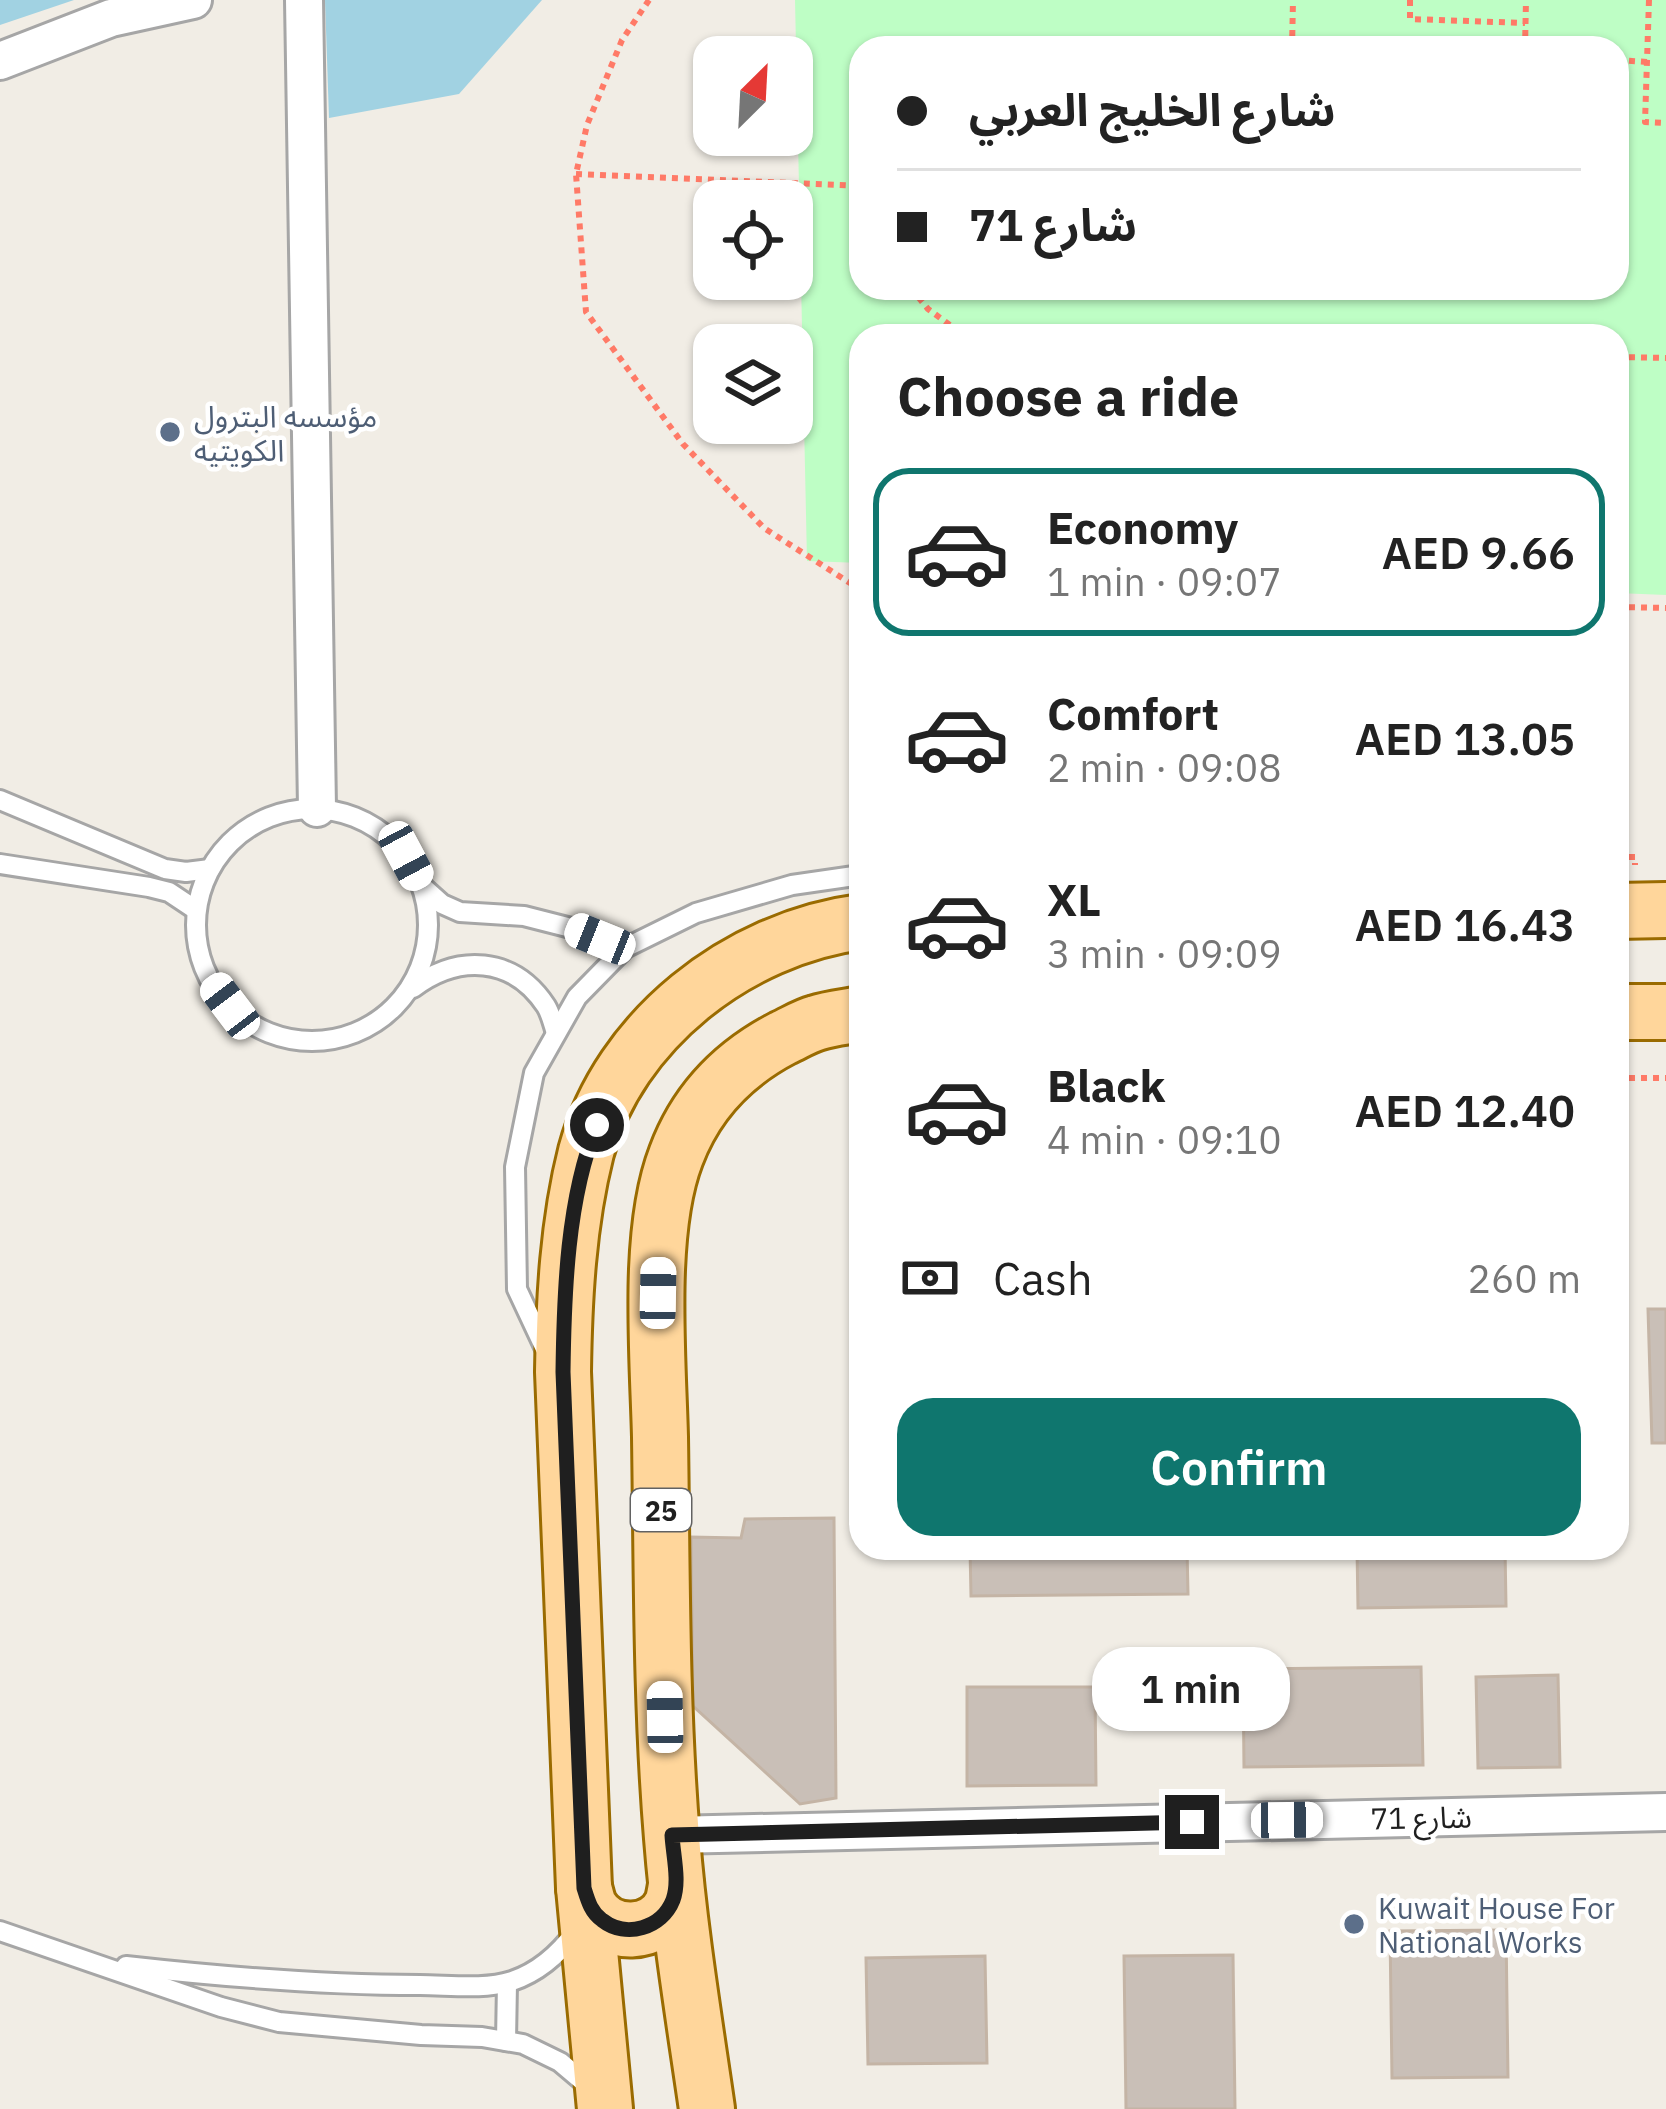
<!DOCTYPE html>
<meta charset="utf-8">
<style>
body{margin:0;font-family:"IBM Plex Sans","Noto Sans Arabic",sans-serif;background:#f2f2f2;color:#222;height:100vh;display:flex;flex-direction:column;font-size:45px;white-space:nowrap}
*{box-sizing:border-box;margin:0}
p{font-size:39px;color:#767676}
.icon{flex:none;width:66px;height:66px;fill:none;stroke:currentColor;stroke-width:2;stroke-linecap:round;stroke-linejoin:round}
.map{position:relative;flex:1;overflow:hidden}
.details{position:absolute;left:849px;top:324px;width:780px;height:1236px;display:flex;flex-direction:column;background:#fff;border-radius:36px;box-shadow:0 3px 9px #0004}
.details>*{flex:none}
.banner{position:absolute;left:849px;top:36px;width:780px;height:264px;border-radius:36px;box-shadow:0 3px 9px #0004;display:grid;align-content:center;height:264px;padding:0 48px;background:#fff}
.needle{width:78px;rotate:24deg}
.controls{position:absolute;left:693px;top:36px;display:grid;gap:24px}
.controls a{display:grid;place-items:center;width:120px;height:120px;border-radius:24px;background:#fff;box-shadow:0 3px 9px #0004;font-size:60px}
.end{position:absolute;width:54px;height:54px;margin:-27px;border:15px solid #1f1f1f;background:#fff;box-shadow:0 0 0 6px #fff}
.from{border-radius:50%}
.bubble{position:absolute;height:84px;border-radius:36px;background:#fff;box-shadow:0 3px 9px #0004;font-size:39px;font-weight:600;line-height:84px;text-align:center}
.car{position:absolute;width:36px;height:72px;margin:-36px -18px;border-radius:15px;box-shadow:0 0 9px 3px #0007;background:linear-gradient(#fff 24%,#345 0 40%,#fff 0 76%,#345 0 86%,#fff 0)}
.banner b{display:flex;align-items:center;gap:42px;height:114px;font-size:45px}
.banner b+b{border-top:3px solid #e0e0e0}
.banner i{width:30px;height:30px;background:#222}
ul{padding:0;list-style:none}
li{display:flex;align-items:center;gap:36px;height:168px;margin:0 24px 18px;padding:0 24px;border:6px solid transparent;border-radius:36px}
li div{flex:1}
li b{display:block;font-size:45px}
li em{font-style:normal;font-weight:600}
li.selected{border-color:#0f766e}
li>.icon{width:108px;height:108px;stroke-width:1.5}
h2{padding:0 48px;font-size:54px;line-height:144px}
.pay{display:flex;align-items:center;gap:30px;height:132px;padding:0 48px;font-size:45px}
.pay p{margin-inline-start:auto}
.button{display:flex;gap:24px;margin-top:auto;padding:24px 48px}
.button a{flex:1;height:138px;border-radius:36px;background:#0f766e;color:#fff;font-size:48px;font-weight:600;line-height:138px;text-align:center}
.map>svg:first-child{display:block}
.park{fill:#befec5;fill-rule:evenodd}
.water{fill:#a1d2e2}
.building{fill:#c9bfb7;stroke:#c4b4a5;stroke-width:3}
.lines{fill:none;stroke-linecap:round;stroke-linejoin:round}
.lane-casing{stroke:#a6a6a6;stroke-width:24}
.street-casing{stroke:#a6a6a6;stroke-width:42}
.primary-casing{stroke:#9a6b00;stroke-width:60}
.path{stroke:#ff7a67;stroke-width:6;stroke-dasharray:6 6;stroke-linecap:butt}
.lane{stroke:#fff;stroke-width:18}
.street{stroke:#fff;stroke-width:36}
.primary{stroke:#ffd69b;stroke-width:54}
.route{stroke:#1f1f1f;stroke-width:15}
.service-dot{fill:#5c6f8a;stroke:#fff;stroke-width:4.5}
.labels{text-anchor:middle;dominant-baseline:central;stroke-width:9;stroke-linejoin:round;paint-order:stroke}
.shield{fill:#fff;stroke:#626262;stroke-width:3}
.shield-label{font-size:27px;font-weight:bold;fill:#1f1f1f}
.service-label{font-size:30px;fill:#4e5e75;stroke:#fff;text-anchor:start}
.street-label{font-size:30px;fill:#1f1f1f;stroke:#fff}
</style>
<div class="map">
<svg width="1666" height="2109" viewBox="0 0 1666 2109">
<rect width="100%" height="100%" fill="#f1ede5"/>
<path class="park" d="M 795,0 L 1666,0 L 1666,595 L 1617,593 L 1617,336 L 861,336 L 861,563 L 807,561 ZM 861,48 L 1617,48 L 1617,288 L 861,288 Z"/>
<g class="water">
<polygon points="0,0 74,0 0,25"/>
<polygon points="325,0 542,0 459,94 329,118"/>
</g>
<g class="building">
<polygon points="1648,1309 1666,1309 1666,1443 1652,1443"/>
<polygon points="834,1518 836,1798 800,1804 693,1706 691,1537 741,1538 745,1519"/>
<polygon points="970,1548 1187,1548 1188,1594 971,1596"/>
<polygon points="1357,1548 1505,1548 1506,1606 1358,1608"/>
<polygon points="1421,1667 1423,1765 1244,1767 1243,1669"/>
<polygon points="1558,1675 1560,1767 1478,1768 1476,1677"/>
<polygon points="967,1687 1095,1687 1096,1785 967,1786"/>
<polygon points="1506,1930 1508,2077 1392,2078 1390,1931"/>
<polygon points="1233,1955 1235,2109 1126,2109 1124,1956"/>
<polygon points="985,1956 987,2063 868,2064 866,1958"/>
</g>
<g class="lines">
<g class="lane-casing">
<g id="lane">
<polyline points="0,800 165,869 186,872 210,869"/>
<circle cx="312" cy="925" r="116"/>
<polyline points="0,864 149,887 169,892 196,910"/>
<polyline points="423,887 442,904 460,912 524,916 575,929 625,948"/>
<path d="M 413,988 C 458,954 513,956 546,1006 C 551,1014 553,1024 556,1033"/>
<polyline points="546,1351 517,1289 515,1167 534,1073 577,997 625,948 696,913 792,885 861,875"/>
<polyline points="0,1931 221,2007 279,2022 421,2035 482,2037 523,2044 560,2062 592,2089"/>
<path d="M 126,1966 C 224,1977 321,1985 420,1985 C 449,1985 484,1990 512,1981 C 539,1972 559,1954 576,1931"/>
<polyline points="506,2041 507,1983"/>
</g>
</g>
<g class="street-casing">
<g id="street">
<polyline points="304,0 317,808"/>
<polyline points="0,61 111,18 193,0"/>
<polyline points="672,1835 1666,1812"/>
</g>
</g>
<g class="primary-casing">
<g id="primary">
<polyline points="1617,911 1666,910"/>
<polyline points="1617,1012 1666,1012"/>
<path d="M 584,1888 C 586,1894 587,1901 590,1907 C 608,1938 656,1937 672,1904 C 674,1898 675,1891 676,1885"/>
<path d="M 605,2109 L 584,1888 L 563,1372 C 564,1299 568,1223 586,1152 C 619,1030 738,938 861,922"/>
<path d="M 707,2109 C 694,2019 679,1928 672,1838 C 661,1704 662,1570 660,1437 C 658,1355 647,1231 676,1156 C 696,1102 733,1064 783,1038 C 794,1033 805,1026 816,1023 C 831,1018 846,1017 861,1014"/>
</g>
</g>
<g class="path">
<polyline points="649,0 622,40 587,125 576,174 586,312 683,444 764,528 850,583 861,584"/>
<polyline points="1410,0 1410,19 1525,23"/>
<polyline points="1649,0 1645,122 1666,123"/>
<polyline points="1292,48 1293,0"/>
<polyline points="1525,48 1526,0"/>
<polyline points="1617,60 1648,62"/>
<polyline points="576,174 861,186"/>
<polyline points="911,288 928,309 965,336"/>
<polyline points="1617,357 1666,358"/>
<polyline points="1617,607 1666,608"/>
<polyline points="1617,857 1635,857 1635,865"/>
<polyline points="1617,1078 1666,1078"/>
</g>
<use href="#lane" class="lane"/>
<use href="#street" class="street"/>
<use href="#primary" class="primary"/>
</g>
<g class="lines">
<path class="route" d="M 597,1125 C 567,1198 564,1294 563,1372 L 584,1888 C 588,1901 591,1912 602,1920 C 626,1939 662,1928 673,1900 C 680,1881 673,1855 672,1835 L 1192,1822"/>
</g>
<g class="service-dot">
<circle cx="170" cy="432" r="12"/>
<circle cx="1354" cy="1924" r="12"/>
</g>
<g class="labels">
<rect class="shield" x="631" y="1489" width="60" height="42" rx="9"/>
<g class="shield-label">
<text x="661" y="1510">25</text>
</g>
<g class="service-label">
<text x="194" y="415">مؤسسه البترول<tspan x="194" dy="34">الكويتيه</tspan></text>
<text x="1378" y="1907">Kuwait House For<tspan x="1378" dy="34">National Works</tspan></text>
</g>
<g class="street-label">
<text transform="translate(1421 1817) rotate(-1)">شارع 71</text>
</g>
</g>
</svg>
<div class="controls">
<a><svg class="needle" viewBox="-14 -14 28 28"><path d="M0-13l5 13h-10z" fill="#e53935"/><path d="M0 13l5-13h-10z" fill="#767676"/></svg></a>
<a><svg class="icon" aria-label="locate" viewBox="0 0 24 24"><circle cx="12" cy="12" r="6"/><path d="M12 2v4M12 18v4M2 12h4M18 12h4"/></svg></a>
<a><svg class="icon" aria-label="layers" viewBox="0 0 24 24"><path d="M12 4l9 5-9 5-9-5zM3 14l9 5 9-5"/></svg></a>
</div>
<i class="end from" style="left:597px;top:1125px"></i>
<i class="end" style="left:1192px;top:1822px"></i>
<div class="bubble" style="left:1092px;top:1647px;width:198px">1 min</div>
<i class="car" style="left:406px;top:856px;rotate:152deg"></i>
<i class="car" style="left:600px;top:939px;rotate:292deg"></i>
<i class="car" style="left:230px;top:1006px;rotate:323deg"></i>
<i class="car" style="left:658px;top:1293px;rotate:1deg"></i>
<i class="car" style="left:665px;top:1717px;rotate:359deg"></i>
<i class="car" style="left:1287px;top:1820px;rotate:89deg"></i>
<div class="banner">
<b><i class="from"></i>شارع الخليج العربي</b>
<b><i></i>شارع 71</b>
</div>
<section class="details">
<h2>Choose a ride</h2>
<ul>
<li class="selected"><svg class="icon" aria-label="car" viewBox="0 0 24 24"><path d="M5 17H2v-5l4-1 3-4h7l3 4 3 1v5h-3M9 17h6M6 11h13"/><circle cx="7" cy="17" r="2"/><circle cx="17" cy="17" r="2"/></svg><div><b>Economy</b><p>1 min · 09:07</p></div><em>AED 9.66</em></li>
<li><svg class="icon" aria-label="car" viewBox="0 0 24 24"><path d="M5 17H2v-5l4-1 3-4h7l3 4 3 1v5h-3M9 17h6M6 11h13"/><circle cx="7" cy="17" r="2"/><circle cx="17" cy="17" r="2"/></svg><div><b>Comfort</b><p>2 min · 09:08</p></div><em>AED 13.05</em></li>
<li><svg class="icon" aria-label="car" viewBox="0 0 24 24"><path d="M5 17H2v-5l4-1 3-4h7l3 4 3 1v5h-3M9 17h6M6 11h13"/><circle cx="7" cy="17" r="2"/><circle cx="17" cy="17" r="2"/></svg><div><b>XL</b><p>3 min · 09:09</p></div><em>AED 16.43</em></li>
<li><svg class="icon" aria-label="car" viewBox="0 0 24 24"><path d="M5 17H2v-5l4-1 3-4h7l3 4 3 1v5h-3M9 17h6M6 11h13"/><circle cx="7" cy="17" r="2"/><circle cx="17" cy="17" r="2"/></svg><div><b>Black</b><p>4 min · 09:10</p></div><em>AED 12.40</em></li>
</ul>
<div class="pay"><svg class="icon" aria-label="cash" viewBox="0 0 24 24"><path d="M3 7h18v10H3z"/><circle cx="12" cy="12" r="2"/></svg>Cash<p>260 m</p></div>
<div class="button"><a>Confirm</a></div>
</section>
</div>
